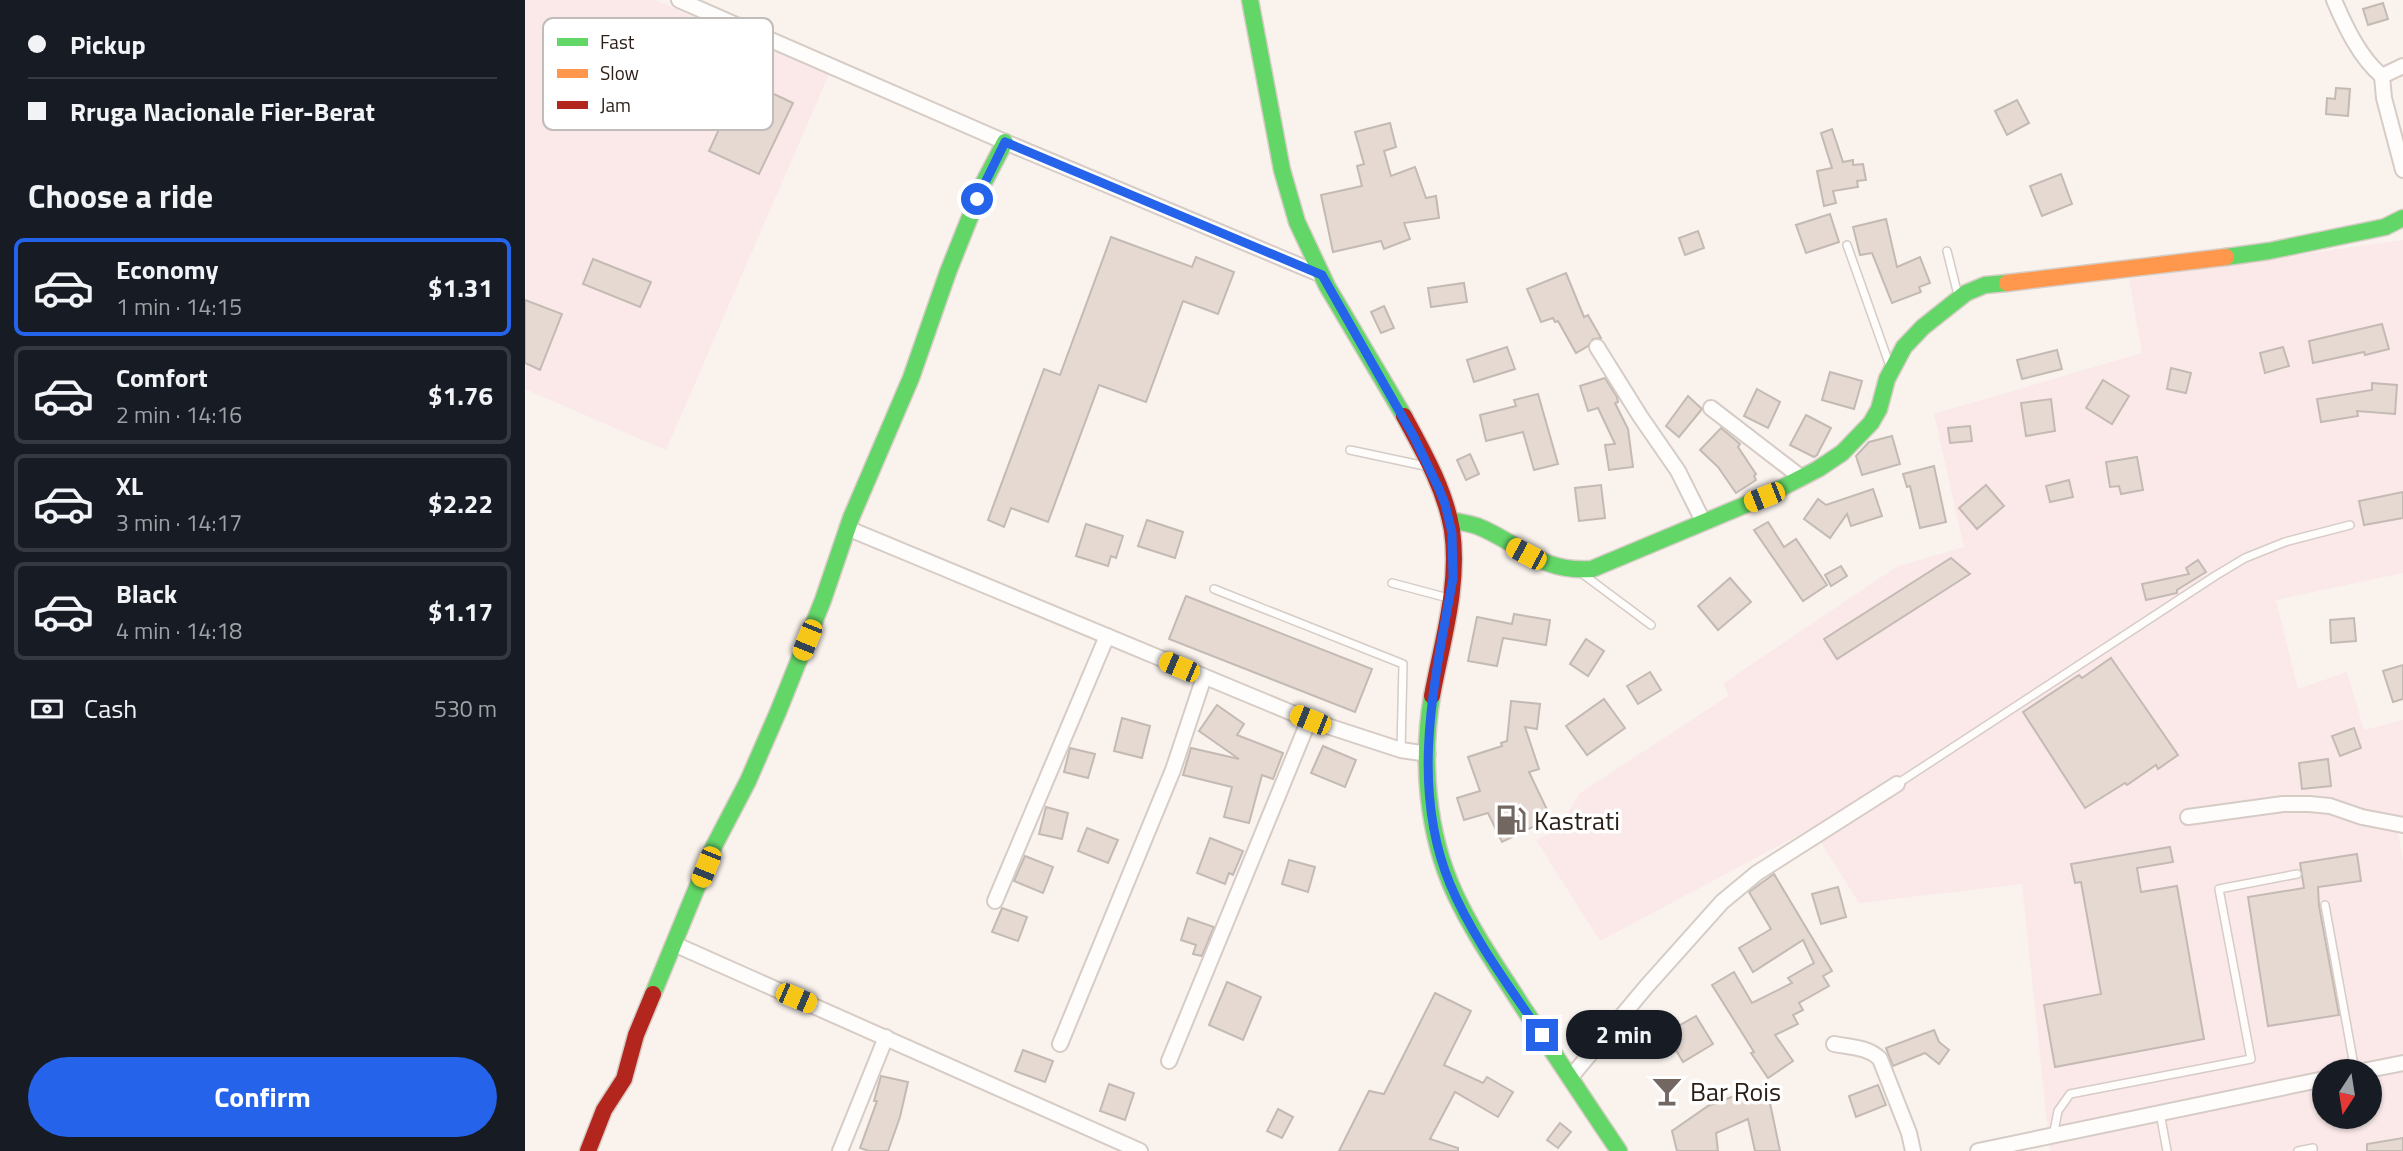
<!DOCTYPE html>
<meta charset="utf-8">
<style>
body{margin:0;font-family:"Titillium Web",sans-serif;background:#242831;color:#f1f3f6;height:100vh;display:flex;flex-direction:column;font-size:26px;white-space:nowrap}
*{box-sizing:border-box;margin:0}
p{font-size:23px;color:#9ea1a6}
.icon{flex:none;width:38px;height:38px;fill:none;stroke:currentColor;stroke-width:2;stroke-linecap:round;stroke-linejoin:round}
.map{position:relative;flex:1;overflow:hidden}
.panel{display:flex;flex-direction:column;background:#171b24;width:525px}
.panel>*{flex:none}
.banner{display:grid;align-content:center;height:154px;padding:0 28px;background:#171b24}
.needle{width:46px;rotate:192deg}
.controls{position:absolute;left:1787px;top:1059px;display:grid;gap:14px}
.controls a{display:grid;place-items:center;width:70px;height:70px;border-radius:50%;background:#171b24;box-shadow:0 2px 5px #0004;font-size:35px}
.end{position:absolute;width:32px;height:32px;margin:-16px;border:9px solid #2563eb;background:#fff;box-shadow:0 0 0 4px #fff}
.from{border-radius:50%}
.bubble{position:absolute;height:49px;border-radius:24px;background:#171b24;box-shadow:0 2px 5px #0004;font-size:23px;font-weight:700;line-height:49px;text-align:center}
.car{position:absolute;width:21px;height:42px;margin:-21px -10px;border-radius:9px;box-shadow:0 0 5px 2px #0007;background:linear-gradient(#f5c518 24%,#345 0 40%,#f5c518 0 76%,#345 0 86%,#f5c518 0)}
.banner b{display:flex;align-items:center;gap:24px;height:66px;font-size:26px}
.banner b+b{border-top:2px solid #363941}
.banner i{width:18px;height:18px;background:#f1f3f6}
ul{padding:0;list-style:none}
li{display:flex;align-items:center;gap:21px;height:98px;margin:0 14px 10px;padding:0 14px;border:4px solid #363941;border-radius:10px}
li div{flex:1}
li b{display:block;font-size:26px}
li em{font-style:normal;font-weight:700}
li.selected{border-color:#2563eb}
li>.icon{width:63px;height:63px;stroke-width:1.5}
h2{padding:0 28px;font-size:32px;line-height:84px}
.pay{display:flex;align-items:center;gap:18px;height:77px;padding:0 28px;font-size:26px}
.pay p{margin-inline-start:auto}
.primary-button{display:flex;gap:14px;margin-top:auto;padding:14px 28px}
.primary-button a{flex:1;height:80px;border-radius:42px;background:#2563eb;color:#fff;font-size:28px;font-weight:700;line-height:80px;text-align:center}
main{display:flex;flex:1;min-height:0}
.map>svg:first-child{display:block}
.industrial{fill:#fbe9e9;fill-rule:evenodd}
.building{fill:#e5d9d1;stroke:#c4bab4;stroke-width:2}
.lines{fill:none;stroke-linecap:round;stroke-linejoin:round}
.lane-casing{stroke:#d6ccc5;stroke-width:10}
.street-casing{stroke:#d6ccc5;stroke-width:18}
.fast-casing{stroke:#d6ccc5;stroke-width:19}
.slow-casing{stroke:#d6ccc5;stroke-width:19}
.jam-casing{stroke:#d6ccc5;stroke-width:19}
.lane{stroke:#fefdfc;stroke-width:7}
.street{stroke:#fefdfc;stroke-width:14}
.fast{stroke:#63d668;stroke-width:16}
.slow{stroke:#ff974d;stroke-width:16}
.jam{stroke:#b3261e;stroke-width:16}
.route{stroke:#2563eb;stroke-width:9}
.labels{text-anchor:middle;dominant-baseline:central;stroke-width:7;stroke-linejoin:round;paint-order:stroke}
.poi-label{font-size:26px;fill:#2a1e16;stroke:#fff;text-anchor:start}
.key{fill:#fff;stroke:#bfbcb9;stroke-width:2}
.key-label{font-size:19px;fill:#2a1e16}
</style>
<main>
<section class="panel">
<div class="banner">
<b><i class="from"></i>Pickup</b>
<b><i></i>Rruga Nacionale Fier-Berat</b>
</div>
<h2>Choose a ride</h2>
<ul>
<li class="selected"><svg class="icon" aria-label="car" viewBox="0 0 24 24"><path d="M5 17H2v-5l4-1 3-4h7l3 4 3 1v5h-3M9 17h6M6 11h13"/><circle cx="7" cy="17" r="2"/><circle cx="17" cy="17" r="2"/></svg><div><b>Economy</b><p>1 min · 14:15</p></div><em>$1.31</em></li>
<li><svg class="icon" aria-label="car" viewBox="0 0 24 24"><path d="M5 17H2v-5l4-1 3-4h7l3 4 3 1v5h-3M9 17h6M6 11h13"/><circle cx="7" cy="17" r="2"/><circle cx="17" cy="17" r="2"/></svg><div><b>Comfort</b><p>2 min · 14:16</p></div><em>$1.76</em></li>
<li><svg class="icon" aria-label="car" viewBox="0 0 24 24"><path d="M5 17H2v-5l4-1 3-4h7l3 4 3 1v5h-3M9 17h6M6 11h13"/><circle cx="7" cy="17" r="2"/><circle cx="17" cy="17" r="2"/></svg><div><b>XL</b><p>3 min · 14:17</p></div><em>$2.22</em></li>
<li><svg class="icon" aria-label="car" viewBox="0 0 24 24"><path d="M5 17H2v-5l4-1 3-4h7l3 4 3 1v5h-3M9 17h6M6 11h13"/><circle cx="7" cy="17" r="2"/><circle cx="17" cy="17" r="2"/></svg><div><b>Black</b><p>4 min · 14:18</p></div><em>$1.17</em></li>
</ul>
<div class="pay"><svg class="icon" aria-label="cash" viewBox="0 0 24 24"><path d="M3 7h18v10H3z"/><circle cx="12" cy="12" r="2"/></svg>Cash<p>530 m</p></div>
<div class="primary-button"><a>Confirm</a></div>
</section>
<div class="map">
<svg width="1878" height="1151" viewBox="0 0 1878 1151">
<rect width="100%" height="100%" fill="#f9f2ed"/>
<g class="industrial">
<polygon points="0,0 130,0 304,74 141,450 0,389"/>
<path d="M 1878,240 L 1878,573 L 1751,600 L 1773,689 L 1822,672 L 1839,730 L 1878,720 L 1878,830 L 1873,834 L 1878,861 L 1878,1151 L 1525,1151 L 1497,884 L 1334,903 L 1287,828 L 1075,941 L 1011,840 L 1026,833 L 1040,817 L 1055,793 L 1203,696 L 1199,683 L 1371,567 L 1439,547 L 1409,414 L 1617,353 L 1604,279 ZM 1799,1071 L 1844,1071 L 1844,1116 L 1799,1116 Z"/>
</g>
<g class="building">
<polygon points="1858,3 1863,19 1843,25 1838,9"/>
<polygon points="217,79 268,103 234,174 184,151"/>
<polygon points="1811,88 1825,89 1823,116 1801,114 1802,98 1810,99"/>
<polygon points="1492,100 1504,123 1482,135 1470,111"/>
<polygon points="865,123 871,147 859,151 866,176 890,167 901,198 911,196 914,218 879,223 885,239 859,249 856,241 808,252 796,195 837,186 832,166 839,164 830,132"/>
<polygon points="1307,129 1318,162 1328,160 1328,165 1338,164 1341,180 1332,181 1333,187 1308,191 1311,203 1299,206 1292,171 1307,168 1296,133"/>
<polygon points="1536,174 1547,204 1517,216 1505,186"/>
<polygon points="1305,214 1314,242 1281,253 1271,225"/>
<polygon points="1361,219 1372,267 1395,257 1405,283 1394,287 1396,292 1367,303 1347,253 1335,255 1328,227"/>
<polygon points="1173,231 1179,248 1160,255 1154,238"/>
<polygon points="586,237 667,267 671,257 709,272 693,314 658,301 621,402 574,385 523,522 486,508 479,527 463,520 519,369 535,375"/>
<polygon points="68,259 126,282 115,307 58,284"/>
<polygon points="1041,273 1059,317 1063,315 1076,338 1068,339 1063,346 1051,353 1033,321 1030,322 1028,318 1016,322 1002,289"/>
<polygon points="939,283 942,302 906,307 903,288"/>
<polygon points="0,300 37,314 15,370 0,363"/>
<polygon points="859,306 869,328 856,333 846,312"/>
<polygon points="1857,324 1864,349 1840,355 1839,352 1788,363 1784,341"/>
<polygon points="982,347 990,369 949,382 942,360"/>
<polygon points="1758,347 1764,366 1740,373 1735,353"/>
<polygon points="1532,350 1537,369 1497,379 1492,360"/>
<polygon points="1646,368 1666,373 1661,393 1642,389"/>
<polygon points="1305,372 1337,381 1329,409 1297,400"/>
<polygon points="1080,378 1092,397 1093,402 1090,403 1103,429 1108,467 1084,470 1080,445 1090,444 1073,408 1063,411 1055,386"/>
<polygon points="1578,380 1604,396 1587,424 1561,408"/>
<polygon points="1847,383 1872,385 1870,414 1832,411 1833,416 1796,422 1792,399 1847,390"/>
<polygon points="1232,389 1255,402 1243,428 1219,416"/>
<polygon points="1013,394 1033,464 1009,470 998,432 961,441 955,415 991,406 989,400"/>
<polygon points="1163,396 1177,409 1154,437 1141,426"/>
<polygon points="1526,399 1530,431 1501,436 1496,403"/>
<polygon points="1281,415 1306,428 1292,455 1289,457 1265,445"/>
<polygon points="1445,426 1447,441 1425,443 1423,428"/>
<polygon points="1196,428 1215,444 1213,447 1231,474 1229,476 1231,480 1211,493 1193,467 1175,450"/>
<polygon points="1367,436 1375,464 1337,475 1331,456 1344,442"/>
<polygon points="945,454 954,474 941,480 932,460"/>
<polygon points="1612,457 1618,490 1596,494 1594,486 1585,487 1581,462"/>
<polygon points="1409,466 1421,522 1395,528 1385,486 1382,487 1378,474"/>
<polygon points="1544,480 1548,497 1525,502 1521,486"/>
<polygon points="1076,485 1080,518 1054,521 1050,488"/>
<polygon points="1461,485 1479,506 1452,529 1434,508"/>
<polygon points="1348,489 1357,516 1326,526 1322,514 1305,538 1279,519 1293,499 1301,505"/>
<polygon points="1878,492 1878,518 1839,525 1834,501"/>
<polygon points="622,520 658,532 650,558 613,546"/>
<polygon points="1243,522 1259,547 1271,539 1302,585 1278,601 1229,530"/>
<polygon points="561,524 598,536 591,558 586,556 583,566 551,556"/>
<polygon points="1426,558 1445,574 1312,659 1299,639"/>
<polygon points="1673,560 1681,572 1652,590 1652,593 1621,600 1617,584 1664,574 1661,568"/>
<polygon points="1316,566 1322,576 1306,586 1300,575"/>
<polygon points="1205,578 1226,602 1193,630 1173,606"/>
<polygon points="661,596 847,669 830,712 644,639"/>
<polygon points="989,614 1025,620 1021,645 978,638 972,666 943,661 952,617 987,624"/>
<polygon points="1829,618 1831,641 1806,643 1805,620"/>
<polygon points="1061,639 1079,651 1063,676 1045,664"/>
<polygon points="1586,658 1653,755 1633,769 1631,765 1602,785 1600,783 1560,808 1498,712 1554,675 1557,678"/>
<polygon points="1878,665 1878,699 1868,702 1858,671"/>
<polygon points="1125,672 1136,690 1113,704 1102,686"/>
<polygon points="1079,699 1100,728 1062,755 1041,726"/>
<polygon points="986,701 1015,704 1012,729 1000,727 1014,769 1004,772 1026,818 977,842 963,813 939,820 932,798 955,791 943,757 977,746 976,743 982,741"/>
<polygon points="692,705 719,724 712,735 758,753 748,779 737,775 724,823 699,817 707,787 658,775 666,748 714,759 674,731"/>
<polygon points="597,718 625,726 617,758 589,751"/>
<polygon points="1829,728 1836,748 1815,756 1807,736"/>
<polygon points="798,746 831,760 820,787 786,773"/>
<polygon points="545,748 570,754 563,778 539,772"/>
<polygon points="1803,759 1806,786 1777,789 1774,763"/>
<polygon points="521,807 543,813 537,839 514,834"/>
<polygon points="562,828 593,840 583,863 553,851"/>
<polygon points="685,838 718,851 708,875 704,873 700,884 672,873"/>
<polygon points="1645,847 1648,862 1612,868 1616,892 1652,886 1679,1039 1530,1067 1519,1005 1576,994 1556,882 1550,883 1546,864"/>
<polygon points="1832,854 1836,881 1793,887 1794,906 1814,1015 1743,1026 1723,897 1779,888 1775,863"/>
<polygon points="500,856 528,867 518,893 489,881"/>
<polygon points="764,860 790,867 783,892 757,884"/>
<polygon points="1249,874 1307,971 1298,976 1304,986 1274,1003 1278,1010 1268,1015 1273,1024 1250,1035 1268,1061 1243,1078 1226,1053 1229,1052 1187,985 1209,972 1227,1003 1267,983 1263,978 1289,963 1278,940 1228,972 1214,948 1246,929 1224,892"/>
<polygon points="1313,887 1321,917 1296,924 1287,894"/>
<polygon points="477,908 502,917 493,941 467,932"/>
<polygon points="663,918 689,927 677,956 668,954 671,945 656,940"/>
<polygon points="702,982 736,997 718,1040 684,1025"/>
<polygon points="910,993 946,1011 919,1065 958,1083 962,1077 988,1092 973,1117 930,1092 905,1139 933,1148 933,1151 814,1151 844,1091 859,1094"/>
<polygon points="1171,1016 1188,1044 1158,1062 1141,1033"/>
<polygon points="1409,1030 1414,1042 1424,1050 1414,1064 1400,1053 1368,1066 1361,1048"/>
<polygon points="498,1050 528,1061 520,1082 490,1071"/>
<polygon points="356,1076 383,1082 375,1117 363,1151 344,1151 335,1148 352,1101 349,1101"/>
<polygon points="584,1084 609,1093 600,1120 575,1111"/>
<polygon points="1241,1084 1255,1151 1230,1151 1223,1119 1191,1133 1193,1151 1152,1151 1147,1131 1183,1106"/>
<polygon points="1353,1085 1361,1105 1331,1117 1324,1096"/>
<polygon points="753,1109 768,1117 757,1138 742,1131"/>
<polygon points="1035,1123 1046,1132 1033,1148 1022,1140"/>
<polygon points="1878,1138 1878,1151 1842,1151 1842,1144"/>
</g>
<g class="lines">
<g class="lane-casing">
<g id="lane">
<polyline points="1322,245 1365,366"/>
<polyline points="1422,251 1433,295"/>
<polyline points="825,450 900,466"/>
<polyline points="1059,575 1126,625"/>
<polyline points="867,583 923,598"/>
<polyline points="689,589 878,664 876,750"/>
<polyline points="1372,784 1690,576 1720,558 1760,542 1825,525"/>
<polyline points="1800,905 1830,1071"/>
<polyline points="1635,1113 1642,1151"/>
<polyline points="1528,1136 1533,1111 1545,1094 1726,1059 1694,889 1772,874"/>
<polyline points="1773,1151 1788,1148 1788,1151"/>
</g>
</g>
<g class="street-casing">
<g id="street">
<polyline points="154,0 480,142 797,275"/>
<path d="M 1809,0 C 1820,26 1835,58 1857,76"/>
<polyline points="1878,66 1857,76 1859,98 1878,170"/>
<polyline points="1072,347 1115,416 1153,471 1178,521"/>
<polyline points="1186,408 1277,478"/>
<polyline points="322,528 784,720 876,750 903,754"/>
<polyline points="1663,817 1758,804 1784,804 1805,806 1837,817 1878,825"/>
<polyline points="470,901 582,636"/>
<polyline points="149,944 615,1151"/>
<polyline points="535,1044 648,770 679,677"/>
<path d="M 1309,1044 C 1325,1047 1343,1047 1355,1059 L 1384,1133 L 1388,1151"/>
<polyline points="644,1061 784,720"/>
<polyline points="1838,1071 1878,1063"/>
<polyline points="1045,1078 1121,987 1197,902 1232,873 1372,784"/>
<polyline points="315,1151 361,1037"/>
<polyline points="1453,1151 1799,1079"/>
</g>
</g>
<g class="fast-casing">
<g id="fast">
<polyline points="725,0 757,170 772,222 802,286 879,416"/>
<polyline points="1701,257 1744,251 1860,227 1878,218"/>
<path d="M 925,520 C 934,522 943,523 952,526 C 995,543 1015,573 1067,569 L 1239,497 L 1293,469 L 1317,453 L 1346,423 L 1354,409 L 1362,379 L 1379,347 L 1398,327 L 1441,293 L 1460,285 L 1482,283"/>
<path d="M 907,696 C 896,761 902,834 930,894 C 949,935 975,971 999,1009 C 1031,1056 1062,1104 1094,1151"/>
<polyline points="128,994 189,846 223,781 253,712 298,600 326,518 386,378 423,272 459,182 480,142"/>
</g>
</g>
<g class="slow-casing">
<polyline id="slow" points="1482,283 1701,257"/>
</g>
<g class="jam-casing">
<g id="jam">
<path d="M 879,416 C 898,451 920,489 927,530 C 935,585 917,642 907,696"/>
<polyline points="63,1151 79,1110 99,1079 111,1035 128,994"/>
</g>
</g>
<use href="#lane" class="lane"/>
<use href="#street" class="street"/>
<use href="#fast" class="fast"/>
<use href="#slow" class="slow"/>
<use href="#jam" class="jam"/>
</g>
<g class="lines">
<path class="route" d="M 452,199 L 480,142 L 797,275 L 889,437 L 914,489 L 920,504 L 927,533 L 928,578 C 910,679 884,785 925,884 C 948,939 985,987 1017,1035"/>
</g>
<defs>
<g id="fuel-bare" transform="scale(2.415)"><path d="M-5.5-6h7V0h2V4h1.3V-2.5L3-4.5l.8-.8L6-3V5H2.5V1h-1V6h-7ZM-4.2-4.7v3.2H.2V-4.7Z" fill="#726861" stroke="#fff" stroke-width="2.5" paint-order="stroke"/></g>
<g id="bar-bare" transform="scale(2.415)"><path d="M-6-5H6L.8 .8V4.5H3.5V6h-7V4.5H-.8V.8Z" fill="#726861" stroke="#fff" stroke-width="2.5" paint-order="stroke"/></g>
</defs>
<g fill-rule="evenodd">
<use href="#fuel-bare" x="986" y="820"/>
<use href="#bar-bare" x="1142" y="1091"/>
</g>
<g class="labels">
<g class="poi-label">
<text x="1009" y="820">Kastrati</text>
<text x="1165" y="1091">Bar Rois</text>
</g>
</g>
<rect x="18" y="18" width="230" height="112" rx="10" class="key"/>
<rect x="32" y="38" width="31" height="8" fill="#63d668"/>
<rect x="32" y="69" width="31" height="9" fill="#ff974d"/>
<rect x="32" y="101" width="31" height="8" fill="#b3261e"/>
<g class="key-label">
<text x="75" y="49">Fast</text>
<text x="75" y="80">Slow</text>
<text x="75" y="112">Jam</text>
</g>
</svg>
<div class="controls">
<a><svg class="needle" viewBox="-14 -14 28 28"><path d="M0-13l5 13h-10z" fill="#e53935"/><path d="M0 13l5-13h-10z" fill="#9ea1a6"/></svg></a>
</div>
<i class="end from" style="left:452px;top:199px"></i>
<i class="end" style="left:1017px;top:1035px"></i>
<div class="bubble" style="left:1041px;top:1010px;width:116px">2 min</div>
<i class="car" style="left:1239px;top:497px;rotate:248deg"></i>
<i class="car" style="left:1001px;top:554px;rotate:298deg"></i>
<i class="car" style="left:282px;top:640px;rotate:202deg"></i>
<i class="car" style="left:654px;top:667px;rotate:293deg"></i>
<i class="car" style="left:785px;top:720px;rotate:292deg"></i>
<i class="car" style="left:181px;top:867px;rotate:202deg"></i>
<i class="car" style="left:271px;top:998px;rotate:113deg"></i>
</div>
</main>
